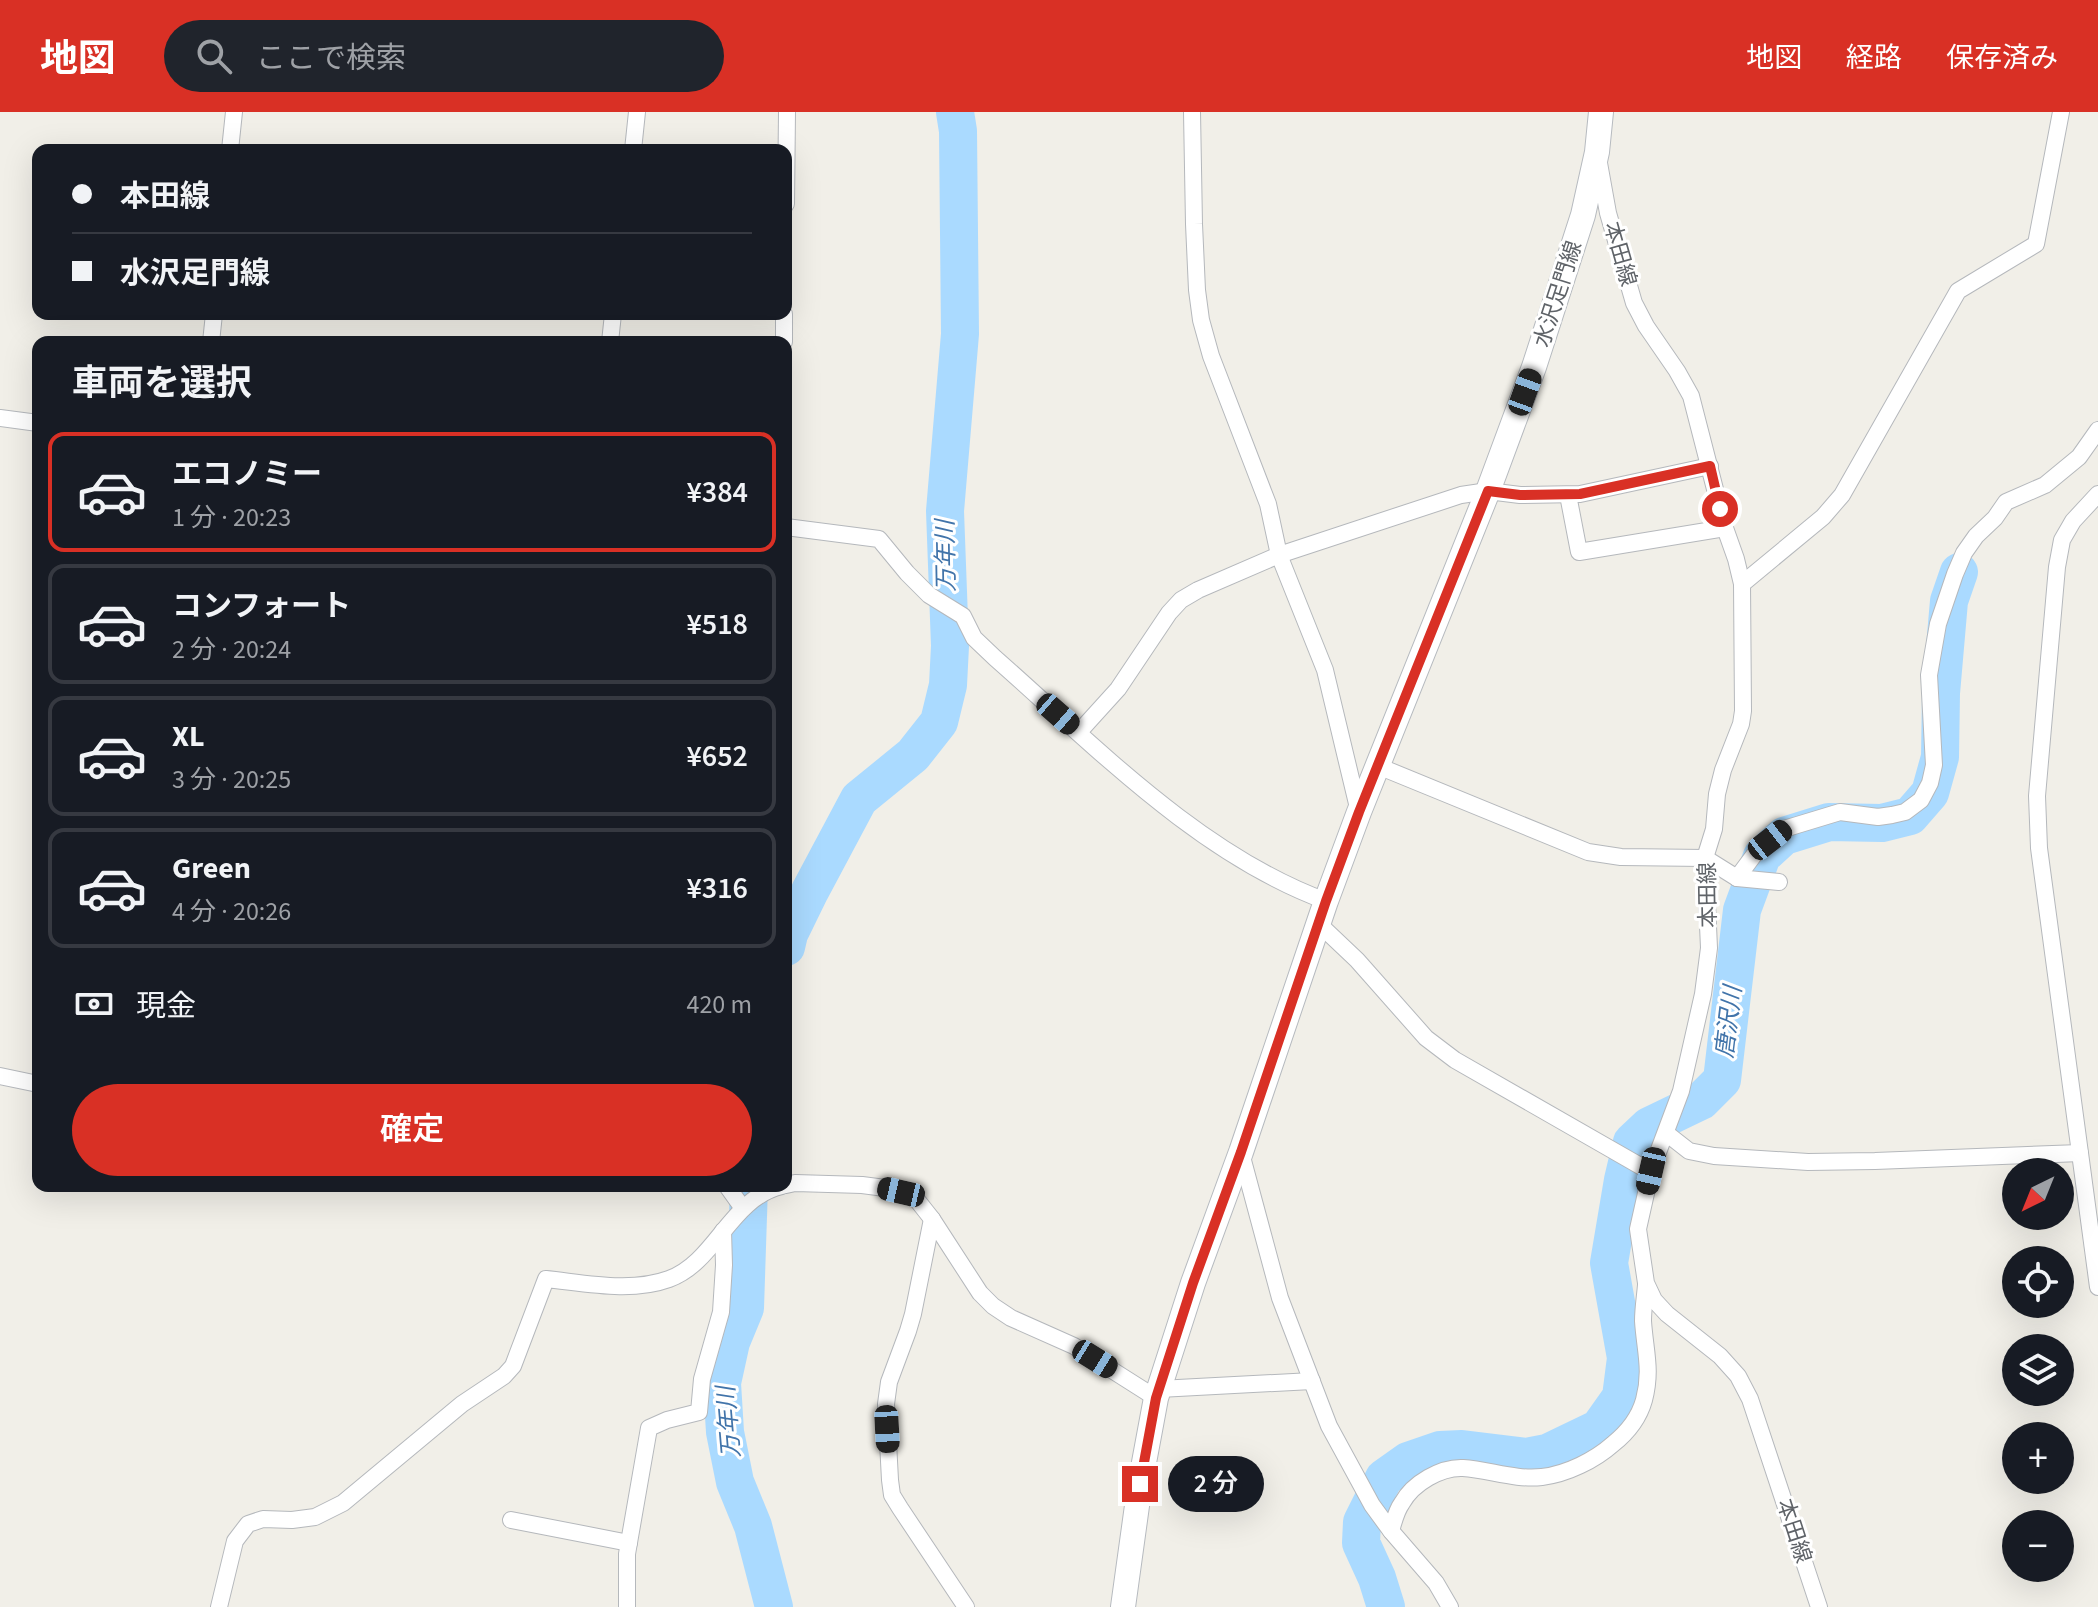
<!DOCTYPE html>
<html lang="ja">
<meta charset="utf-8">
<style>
body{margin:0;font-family:"Source Sans 3","Noto Sans JP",sans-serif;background:#20242c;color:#f1f3f6;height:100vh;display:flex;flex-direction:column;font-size:30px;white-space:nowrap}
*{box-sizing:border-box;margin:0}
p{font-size:26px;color:#9ea1a6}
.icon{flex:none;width:44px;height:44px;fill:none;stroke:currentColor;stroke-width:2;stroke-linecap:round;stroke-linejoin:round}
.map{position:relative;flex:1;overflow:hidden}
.panel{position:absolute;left:32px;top:224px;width:760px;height:856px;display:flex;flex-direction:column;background:#171b24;border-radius:16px;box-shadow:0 8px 32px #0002}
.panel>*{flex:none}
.banner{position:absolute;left:32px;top:32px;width:760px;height:176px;border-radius:16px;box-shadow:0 8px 32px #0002;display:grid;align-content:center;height:176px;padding:0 40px;background:#171b24}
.needle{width:52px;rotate:223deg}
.tools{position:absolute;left:2002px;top:1046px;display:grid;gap:16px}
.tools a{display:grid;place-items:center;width:72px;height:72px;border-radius:50%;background:#171b24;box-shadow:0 8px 32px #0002;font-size:40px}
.end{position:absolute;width:36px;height:36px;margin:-18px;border:10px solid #d93025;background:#fff;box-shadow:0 0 0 4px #fff}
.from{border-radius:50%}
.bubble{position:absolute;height:56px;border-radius:28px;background:#171b24;box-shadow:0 8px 32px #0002;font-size:26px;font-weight:600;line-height:56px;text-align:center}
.car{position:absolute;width:24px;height:48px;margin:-24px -12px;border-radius:10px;box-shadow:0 0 6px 2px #0007;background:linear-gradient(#222 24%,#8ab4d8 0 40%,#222 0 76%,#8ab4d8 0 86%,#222 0)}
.banner b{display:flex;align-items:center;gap:28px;height:76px;font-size:30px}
.banner b+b{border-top:2px solid #363941}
.banner i{width:20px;height:20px;background:#f1f3f6}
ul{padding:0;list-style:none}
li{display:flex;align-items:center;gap:24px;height:120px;margin:0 16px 12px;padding:0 24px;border:4px solid #363941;border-radius:16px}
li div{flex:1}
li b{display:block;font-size:30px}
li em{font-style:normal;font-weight:600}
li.selected{border-color:#d93025}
li>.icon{width:72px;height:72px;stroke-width:1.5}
h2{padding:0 40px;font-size:36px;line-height:96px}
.pay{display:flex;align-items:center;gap:20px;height:88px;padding:0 40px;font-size:30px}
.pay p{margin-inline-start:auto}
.primary-button{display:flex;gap:16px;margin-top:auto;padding:16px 40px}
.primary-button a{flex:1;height:92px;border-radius:48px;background:#d93025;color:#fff;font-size:32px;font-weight:600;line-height:92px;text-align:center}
header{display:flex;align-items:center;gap:48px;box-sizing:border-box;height:112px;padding:0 40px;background:#d93025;color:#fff}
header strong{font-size:38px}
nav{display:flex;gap:44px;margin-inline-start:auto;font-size:28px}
.search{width:560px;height:72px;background:#20242c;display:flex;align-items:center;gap:20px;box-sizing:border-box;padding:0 28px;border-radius:44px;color:#9ea1a6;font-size:30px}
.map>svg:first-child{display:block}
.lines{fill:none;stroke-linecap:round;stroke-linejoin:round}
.river{stroke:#aadaff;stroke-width:38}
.minor-casing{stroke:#b5b8bc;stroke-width:18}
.secondary-casing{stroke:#b6babf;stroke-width:26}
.minor{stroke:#fff;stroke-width:16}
.secondary{stroke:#fff;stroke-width:24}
.route{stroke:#d93025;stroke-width:10}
.labels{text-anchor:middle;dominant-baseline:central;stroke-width:6;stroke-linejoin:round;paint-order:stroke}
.street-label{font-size:22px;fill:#5f6368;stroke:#fff}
.water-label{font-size:24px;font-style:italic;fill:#4174aa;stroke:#fff}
</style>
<header>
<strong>地図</strong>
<div class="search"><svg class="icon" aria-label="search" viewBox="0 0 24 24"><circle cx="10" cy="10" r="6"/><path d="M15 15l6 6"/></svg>ここで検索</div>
<nav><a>地図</a><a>経路</a><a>保存済み</a></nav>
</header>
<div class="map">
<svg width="2098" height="1495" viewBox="0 0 2098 1495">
<rect width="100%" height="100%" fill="#f1efe8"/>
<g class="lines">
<g class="river">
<polyline points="786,835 789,822 810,779 859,687 913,643 939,610 948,573 950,534 945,399 960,222 958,19 955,0"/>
<polyline points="749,1074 745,1196 731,1230 722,1271 725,1320 735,1370 753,1414 774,1495"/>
<polyline points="1386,1495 1377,1466 1361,1431 1362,1410 1384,1366 1408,1349 1440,1338 1462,1337 1526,1345 1547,1341 1599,1316 1621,1285 1626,1246 1609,1151 1623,1068 1632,1030 1649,1014 1701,989 1722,968 1742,798 1762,744 1784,724 1829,710 1882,711 1910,704 1930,681 1940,645 1941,581 1949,489 1959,460"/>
</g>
<g class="minor-casing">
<g id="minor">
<polyline points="1192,0 1194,112 1197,178 1201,208 1211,244 1268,392 1279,443 1325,558 1359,700"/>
<polyline points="230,38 234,0"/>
<polyline points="633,38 637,0"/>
<polyline points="1599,51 1608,101 1634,191 1646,214 1677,259 1691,284 1725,416 1736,447 1742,472 1743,599 1741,612 1723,658 1717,682 1714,717 1705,746 1709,836 1703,882 1681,979 1651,1059 1638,1117 1646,1171 1654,1188 1667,1202 1720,1244 1738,1264 1750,1287 1819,1495"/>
<polyline points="786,92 787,0"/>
<polyline points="211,230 214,202"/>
<polyline points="610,230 613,202"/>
<polyline points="784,230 784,202"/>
<polyline points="0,306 38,311"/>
<polyline points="2098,382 2073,409 2062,428 2057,455 2037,684 2039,736 2098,1175"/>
<polyline points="1568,383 1579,440 1725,416"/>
<path d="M 786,415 L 879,427 L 907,461 L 929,483 L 963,504 L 974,526 L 995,546 C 1095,634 1200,743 1326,789"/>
<polyline points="1742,472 1823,405 1842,383 1958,179 2036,132 2061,0"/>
<polyline points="1079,620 1118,577 1169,501 1181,488 1198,478 1279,443 1461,383 1488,379 1520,383 1580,382 1710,354"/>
<polyline points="1378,654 1588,740 1621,745 1705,746 1737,766 1779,770"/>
<polyline points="1737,766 1754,743 1784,717 1840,700 1878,705 1892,703 1905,700 1921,688 1930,671 1934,653 1929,563 1938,512 1955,462 1964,441 1976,424 1995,406 2006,390 2045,373 2079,345 2098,318"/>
<polyline points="1319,812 1357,848 1426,926 1455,948 1642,1055 1651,1059"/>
<polyline points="0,964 38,972"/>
<polyline points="1666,1021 1689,1039 1714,1044 1808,1050 1875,1049 2080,1041"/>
<polyline points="1241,1041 1280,1186 1329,1314 1372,1393 1391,1419 1436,1471 1450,1495"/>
<polyline points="786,1073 795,1071 862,1073 885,1076 901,1080 917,1088 932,1107 980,1181 993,1194 1011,1206 1074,1234 1156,1286"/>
<polyline points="727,1074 742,1095"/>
<polyline points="932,1107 913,1202 908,1219 889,1270 886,1292 890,1368 892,1383 900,1396 966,1495"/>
<polyline points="1159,1277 1312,1269"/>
<polyline points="511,1408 629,1431"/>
<path d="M 1391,1419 C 1394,1409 1396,1399 1402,1391 C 1413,1371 1441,1355 1463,1356 C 1490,1358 1515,1368 1542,1365 C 1567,1362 1595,1348 1613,1332 C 1628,1320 1639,1306 1644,1288 C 1652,1258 1645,1239 1643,1209 C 1643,1197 1645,1185 1646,1173"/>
<path d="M 219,1495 L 235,1429 L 248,1412 L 263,1407 L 292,1408 L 315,1405 L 343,1391 L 462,1292 L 504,1264 L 513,1254 L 546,1167 C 585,1171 631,1181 669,1167 C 716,1150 730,1086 782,1074"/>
<polyline points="627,1495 627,1442 649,1316 667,1308 699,1300 702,1267 721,1200 724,1153 723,1119"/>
</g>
</g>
<g class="secondary-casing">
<polyline id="secondary" points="1123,1495 1140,1372 1156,1286 1193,1171 1241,1040 1326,789 1359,700 1488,379 1534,255 1583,103 1597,40 1601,0"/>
</g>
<use href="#minor" class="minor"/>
<use href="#secondary" class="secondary"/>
</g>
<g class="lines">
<polyline class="route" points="1140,1372 1156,1286 1193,1171 1241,1040 1326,789 1359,700 1488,379 1520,383 1580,382 1710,354 1720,397"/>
</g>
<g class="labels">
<g class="street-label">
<text transform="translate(1620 142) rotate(74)">本田線</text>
<text transform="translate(1558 182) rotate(-72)">水沢足門線</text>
<text transform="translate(1708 783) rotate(-91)">本田線</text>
<text transform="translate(1794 1419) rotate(72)">本田線</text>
</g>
<g class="water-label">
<text transform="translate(946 444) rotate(-91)">万年川</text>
<text transform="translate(1729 910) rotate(-83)">唐沢川</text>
<text transform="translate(729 1310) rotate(-95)">万年川</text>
</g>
</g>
</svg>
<div class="tools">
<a><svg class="needle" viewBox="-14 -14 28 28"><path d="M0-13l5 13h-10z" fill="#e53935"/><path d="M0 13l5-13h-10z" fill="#9ea1a6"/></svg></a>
<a><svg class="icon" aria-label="locate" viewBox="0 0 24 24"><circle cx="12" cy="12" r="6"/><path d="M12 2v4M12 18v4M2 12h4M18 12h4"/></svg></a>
<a><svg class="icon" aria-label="layers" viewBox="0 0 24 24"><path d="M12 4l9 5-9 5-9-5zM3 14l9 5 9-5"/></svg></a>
<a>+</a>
<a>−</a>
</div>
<i class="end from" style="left:1720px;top:397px"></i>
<i class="end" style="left:1140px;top:1372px"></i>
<div class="bubble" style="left:1168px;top:1344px;width:96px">2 分</div>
<i class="car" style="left:1525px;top:280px;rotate:20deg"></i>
<i class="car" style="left:1058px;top:602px;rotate:131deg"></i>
<i class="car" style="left:1770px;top:728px;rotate:52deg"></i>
<i class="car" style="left:1651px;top:1059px;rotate:193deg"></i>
<i class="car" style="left:901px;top:1080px;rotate:283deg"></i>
<i class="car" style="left:1095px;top:1247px;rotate:122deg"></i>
<i class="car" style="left:887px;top:1317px;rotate:177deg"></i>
<div class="banner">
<b><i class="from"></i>本田線</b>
<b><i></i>水沢足門線</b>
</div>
<section class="panel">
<h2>車両を選択</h2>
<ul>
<li class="selected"><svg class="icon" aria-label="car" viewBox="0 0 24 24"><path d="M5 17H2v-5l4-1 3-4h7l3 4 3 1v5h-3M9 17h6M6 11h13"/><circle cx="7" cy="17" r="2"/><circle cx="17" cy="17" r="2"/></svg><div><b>エコノミー</b><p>1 分 · 20:23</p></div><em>¥384</em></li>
<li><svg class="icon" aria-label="car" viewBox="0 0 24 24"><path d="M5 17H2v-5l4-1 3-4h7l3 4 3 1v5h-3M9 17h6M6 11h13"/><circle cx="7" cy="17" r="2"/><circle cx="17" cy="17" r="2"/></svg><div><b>コンフォート</b><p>2 分 · 20:24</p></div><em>¥518</em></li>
<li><svg class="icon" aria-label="car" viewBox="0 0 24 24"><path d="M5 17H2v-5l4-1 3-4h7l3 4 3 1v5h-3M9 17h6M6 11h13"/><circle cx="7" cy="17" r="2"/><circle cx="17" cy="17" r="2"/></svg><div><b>XL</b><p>3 分 · 20:25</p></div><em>¥652</em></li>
<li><svg class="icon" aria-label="car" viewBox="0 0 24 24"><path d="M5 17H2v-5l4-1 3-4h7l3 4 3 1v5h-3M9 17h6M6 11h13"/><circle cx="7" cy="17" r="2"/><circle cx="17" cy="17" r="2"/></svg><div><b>Green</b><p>4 分 · 20:26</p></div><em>¥316</em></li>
</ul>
<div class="pay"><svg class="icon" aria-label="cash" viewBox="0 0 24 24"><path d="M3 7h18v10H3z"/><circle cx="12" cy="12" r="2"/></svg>現金<p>420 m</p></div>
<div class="primary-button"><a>確定</a></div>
</section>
</div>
